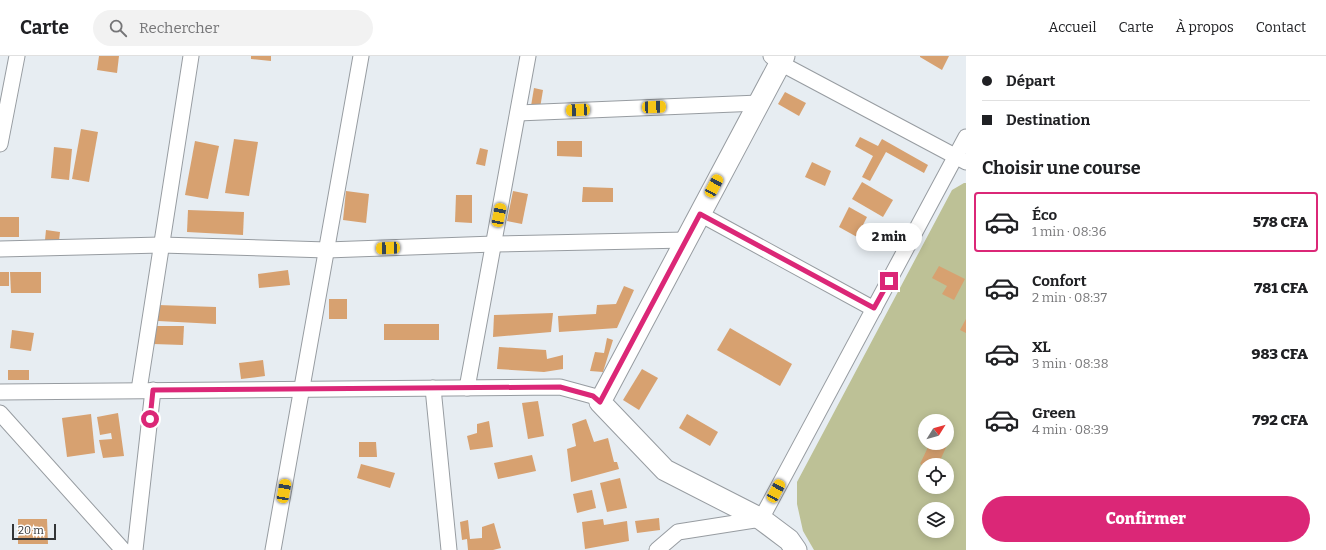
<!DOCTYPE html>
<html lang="fr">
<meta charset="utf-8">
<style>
body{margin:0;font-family:Bitter,serif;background:#f2f2f2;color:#202124;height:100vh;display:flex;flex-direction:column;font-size:15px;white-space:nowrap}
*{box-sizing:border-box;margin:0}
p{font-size:13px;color:#757577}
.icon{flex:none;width:22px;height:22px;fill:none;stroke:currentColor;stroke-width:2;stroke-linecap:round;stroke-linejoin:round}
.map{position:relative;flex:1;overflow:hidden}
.panel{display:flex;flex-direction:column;background:#fff;width:360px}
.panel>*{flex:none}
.top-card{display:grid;align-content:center;height:88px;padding:0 16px;background:#fff}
.needle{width:26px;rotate:53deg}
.buttons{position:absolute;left:918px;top:358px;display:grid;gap:8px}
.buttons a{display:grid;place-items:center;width:36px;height:36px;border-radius:50%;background:#fff;box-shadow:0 2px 10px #0003;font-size:20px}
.scale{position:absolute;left:12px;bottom:10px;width:44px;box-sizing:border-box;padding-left:4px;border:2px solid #333537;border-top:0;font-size:11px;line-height:14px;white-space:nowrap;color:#333537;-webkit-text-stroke:3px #fff;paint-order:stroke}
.end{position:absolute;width:18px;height:18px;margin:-9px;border:5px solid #db2777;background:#fff;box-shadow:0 0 0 2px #fff}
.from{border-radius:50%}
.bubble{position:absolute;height:28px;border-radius:14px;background:#fff;box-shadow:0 2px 10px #0003;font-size:13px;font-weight:800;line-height:28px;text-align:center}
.car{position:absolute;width:12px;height:24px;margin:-12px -6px;border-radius:5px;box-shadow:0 0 3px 1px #0007;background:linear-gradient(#f5c518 24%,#345 0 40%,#f5c518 0 76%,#345 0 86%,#f5c518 0)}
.top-card b{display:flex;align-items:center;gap:14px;height:38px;font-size:15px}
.top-card b+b{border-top:1px solid #e0e0e0}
.top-card i{width:10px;height:10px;background:#202124}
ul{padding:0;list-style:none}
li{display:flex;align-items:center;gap:12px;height:60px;margin:0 8px 6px;padding:0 8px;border:2px solid transparent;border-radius:4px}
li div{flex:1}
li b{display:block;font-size:15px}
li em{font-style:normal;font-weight:800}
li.active{border-color:#db2777}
li>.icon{width:36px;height:36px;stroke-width:1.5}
h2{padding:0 16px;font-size:18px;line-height:48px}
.primary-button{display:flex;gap:8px;margin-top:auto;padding:8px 16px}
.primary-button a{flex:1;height:46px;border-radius:24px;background:#db2777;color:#fff;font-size:16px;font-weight:800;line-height:46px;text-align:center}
header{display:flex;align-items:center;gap:24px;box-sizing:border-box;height:56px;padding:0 20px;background:#fff;border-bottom:1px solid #e0e0e0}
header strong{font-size:19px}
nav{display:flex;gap:22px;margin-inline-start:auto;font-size:14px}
.search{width:280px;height:36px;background:#f2f2f2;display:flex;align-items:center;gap:10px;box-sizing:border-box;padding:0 14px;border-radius:22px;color:#757577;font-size:15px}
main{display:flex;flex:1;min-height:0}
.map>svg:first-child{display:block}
.green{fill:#bdc196;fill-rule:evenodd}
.building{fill:#d7a170}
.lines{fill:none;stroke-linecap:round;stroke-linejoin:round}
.street-casing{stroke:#979ca1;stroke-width:17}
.secondary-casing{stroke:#979ca1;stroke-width:23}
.street{stroke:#fff;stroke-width:15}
.secondary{stroke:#fff;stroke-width:21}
.route{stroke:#db2777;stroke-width:5}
</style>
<header>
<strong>Carte</strong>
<div class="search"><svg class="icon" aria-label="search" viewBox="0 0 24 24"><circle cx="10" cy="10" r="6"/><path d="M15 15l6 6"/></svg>Rechercher</div>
<nav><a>Accueil</a><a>Carte</a><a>À propos</a><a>Contact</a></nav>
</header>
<main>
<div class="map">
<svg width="966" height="494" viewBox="0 0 966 494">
<rect width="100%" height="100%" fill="#e7edf2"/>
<path class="green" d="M 964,127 L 966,127 L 966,494 L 814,494 L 803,475 L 797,448 L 797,426 L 952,134 ZM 925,365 L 947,365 L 947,387 L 925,387 ZM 925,409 L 947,409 L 947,431 L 925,431 ZM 925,453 L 947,453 L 947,475 L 925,475 Z"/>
<g class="building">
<polygon points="99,0 119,0 117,17 97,14"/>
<polygon points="251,0 271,0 271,5 251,3"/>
<polygon points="920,0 949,0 942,14 920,1"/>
<polygon points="534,32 543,34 540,52 531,50"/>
<polygon points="785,36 806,47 799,60 778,48"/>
<polygon points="81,73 98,76 89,126 72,123"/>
<polygon points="860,81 878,90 882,83 928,109 924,117 886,96 870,125 862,121 873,100 855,90"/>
<polygon points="234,83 258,86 249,140 225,137"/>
<polygon points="195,85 219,90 208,143 185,139"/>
<polygon points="557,85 582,85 582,101 557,100"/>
<polygon points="54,91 72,93 69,124 51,122"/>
<polygon points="480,92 488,94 485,110 476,108"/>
<polygon points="812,106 831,115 825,130 805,121"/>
<polygon points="862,126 893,144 883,161 852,143"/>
<polygon points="583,131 613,132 613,146 582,146"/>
<polygon points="346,135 369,138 366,167 343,164"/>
<polygon points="513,135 528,138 522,168 507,165"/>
<polygon points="456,139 472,139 472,167 455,166"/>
<polygon points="849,151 867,161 857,181 839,171"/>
<polygon points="188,154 244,156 243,179 187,176"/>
<rect x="0" y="161" width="19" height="20"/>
<polygon points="46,174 60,176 59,185 45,184"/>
<polygon points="939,210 965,223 954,244 942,238 947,230 932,222"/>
<polygon points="288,214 290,229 259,232 258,218"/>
<rect x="0" y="216" width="9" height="14"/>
<polygon points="10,216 41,216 41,237 11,237"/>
<polygon points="624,230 634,234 617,272 559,276 558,260 596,258 597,249 616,248"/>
<rect x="329" y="243" width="18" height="20"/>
<polygon points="158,249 216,251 216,268 158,265"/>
<polygon points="553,257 551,276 493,281 494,259"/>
<polygon points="966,263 966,277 960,274"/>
<rect x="384" y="268" width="55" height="16"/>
<polygon points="153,270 184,270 183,289 153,288"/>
<polygon points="730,272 792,308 780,330 717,294"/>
<polygon points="12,274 34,277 31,295 10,292"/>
<polygon points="607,282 613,284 603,316 590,315 595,296 604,297"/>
<polygon points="499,291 546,294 547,303 563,299 563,313 544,316 497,313"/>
<polygon points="263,304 265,320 241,323 239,307"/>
<polygon points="642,313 658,322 639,354 623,344"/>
<rect x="8" y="314" width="21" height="10"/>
<polygon points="538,345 544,380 528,383 522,347"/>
<polygon points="118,357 124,400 103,402 99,384 112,383 111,377 100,379 97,361"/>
<polygon points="91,358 95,397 67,401 62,362"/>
<polygon points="687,358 718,376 710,390 679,372"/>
<polygon points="586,363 594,386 608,382 614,406 617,406 619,413 571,426 567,393 576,390 572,368"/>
<polygon points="489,365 493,391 470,394 467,380 477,377 477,368"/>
<polygon points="359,386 376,386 377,401 359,401"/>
<polygon points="930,387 948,387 938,409 925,410 920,408"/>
<polygon points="532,399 536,415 498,423 494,407"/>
<polygon points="361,408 395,417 390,432 357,422"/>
<polygon points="620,422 627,452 607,456 600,427"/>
<polygon points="592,434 596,452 577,457 573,438"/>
<polygon points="659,462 660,474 637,477 635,465"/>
<polygon points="18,463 47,463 48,488 18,488"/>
<polygon points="603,463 604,469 627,465 629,485 585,493 582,466"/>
<polygon points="468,464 470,483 482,482 482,471 494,467 501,492 493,494 468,494 467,483 462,484 460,466"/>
</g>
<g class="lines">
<g class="street-casing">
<g id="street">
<polyline points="771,0 780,7 966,106"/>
<polyline points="518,57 759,47"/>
<polyline points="0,88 17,0"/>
<polyline points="700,158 874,253"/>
<polyline points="0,193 161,189 327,194 494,188 686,184"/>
<polyline points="433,332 449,494"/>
<polyline points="467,332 528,0"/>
<polyline points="139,334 191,0"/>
<polyline points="0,336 560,331 593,340 600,346"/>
<polyline points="0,357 123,494"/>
<polyline points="135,494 153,334"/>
<polyline points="273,494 361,0"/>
<polyline points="657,494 678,476 761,463 966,81"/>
</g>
</g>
<g class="secondary-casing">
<polyline id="secondary" points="784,0 600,346 665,414 761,463 789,484 796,494"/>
</g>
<use href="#street" class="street"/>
<use href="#secondary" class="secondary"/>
</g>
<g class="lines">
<polyline class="route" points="150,363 153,334 560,331 593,340 600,346 700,158 874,252 889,225"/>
</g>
</svg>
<div class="buttons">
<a><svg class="needle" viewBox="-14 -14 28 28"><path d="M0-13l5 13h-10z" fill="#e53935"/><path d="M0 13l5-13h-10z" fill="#757577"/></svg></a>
<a><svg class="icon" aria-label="locate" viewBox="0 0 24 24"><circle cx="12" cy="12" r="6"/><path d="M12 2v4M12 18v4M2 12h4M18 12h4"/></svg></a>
<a><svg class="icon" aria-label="layers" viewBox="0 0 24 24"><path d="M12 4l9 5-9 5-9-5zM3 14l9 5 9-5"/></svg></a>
</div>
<div class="scale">20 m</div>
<i class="end from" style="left:150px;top:363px"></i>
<i class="end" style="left:889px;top:225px"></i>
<div class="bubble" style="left:856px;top:167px;width:66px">2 min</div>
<i class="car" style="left:654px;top:51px;rotate:88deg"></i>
<i class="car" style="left:578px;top:54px;rotate:267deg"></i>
<i class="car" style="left:714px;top:130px;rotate:28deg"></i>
<i class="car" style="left:499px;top:159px;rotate:11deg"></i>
<i class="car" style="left:388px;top:192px;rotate:268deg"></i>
<i class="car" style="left:284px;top:435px;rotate:10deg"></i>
<i class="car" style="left:776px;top:435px;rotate:28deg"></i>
</div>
<section class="panel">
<div class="top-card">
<b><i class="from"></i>Départ</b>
<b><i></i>Destination</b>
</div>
<h2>Choisir une course</h2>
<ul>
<li class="active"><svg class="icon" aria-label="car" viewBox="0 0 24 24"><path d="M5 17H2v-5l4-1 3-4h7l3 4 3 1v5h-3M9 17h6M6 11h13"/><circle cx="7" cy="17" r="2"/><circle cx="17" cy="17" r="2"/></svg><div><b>Éco</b><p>1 min · 08:36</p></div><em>578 CFA</em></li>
<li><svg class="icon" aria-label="car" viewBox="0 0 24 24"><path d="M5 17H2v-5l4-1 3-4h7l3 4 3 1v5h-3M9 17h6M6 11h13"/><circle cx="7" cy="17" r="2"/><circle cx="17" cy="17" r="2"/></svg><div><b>Confort</b><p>2 min · 08:37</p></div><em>781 CFA</em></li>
<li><svg class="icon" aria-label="car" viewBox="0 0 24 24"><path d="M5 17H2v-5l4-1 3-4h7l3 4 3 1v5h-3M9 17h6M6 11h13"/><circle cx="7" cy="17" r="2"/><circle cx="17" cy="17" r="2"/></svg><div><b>XL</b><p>3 min · 08:38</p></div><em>983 CFA</em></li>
<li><svg class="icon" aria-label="car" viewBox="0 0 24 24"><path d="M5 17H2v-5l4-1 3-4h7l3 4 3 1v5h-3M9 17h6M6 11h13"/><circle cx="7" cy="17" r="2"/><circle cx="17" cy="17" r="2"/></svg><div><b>Green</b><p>4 min · 08:39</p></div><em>792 CFA</em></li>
</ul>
<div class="primary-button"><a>Confirmer</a></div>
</section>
</main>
